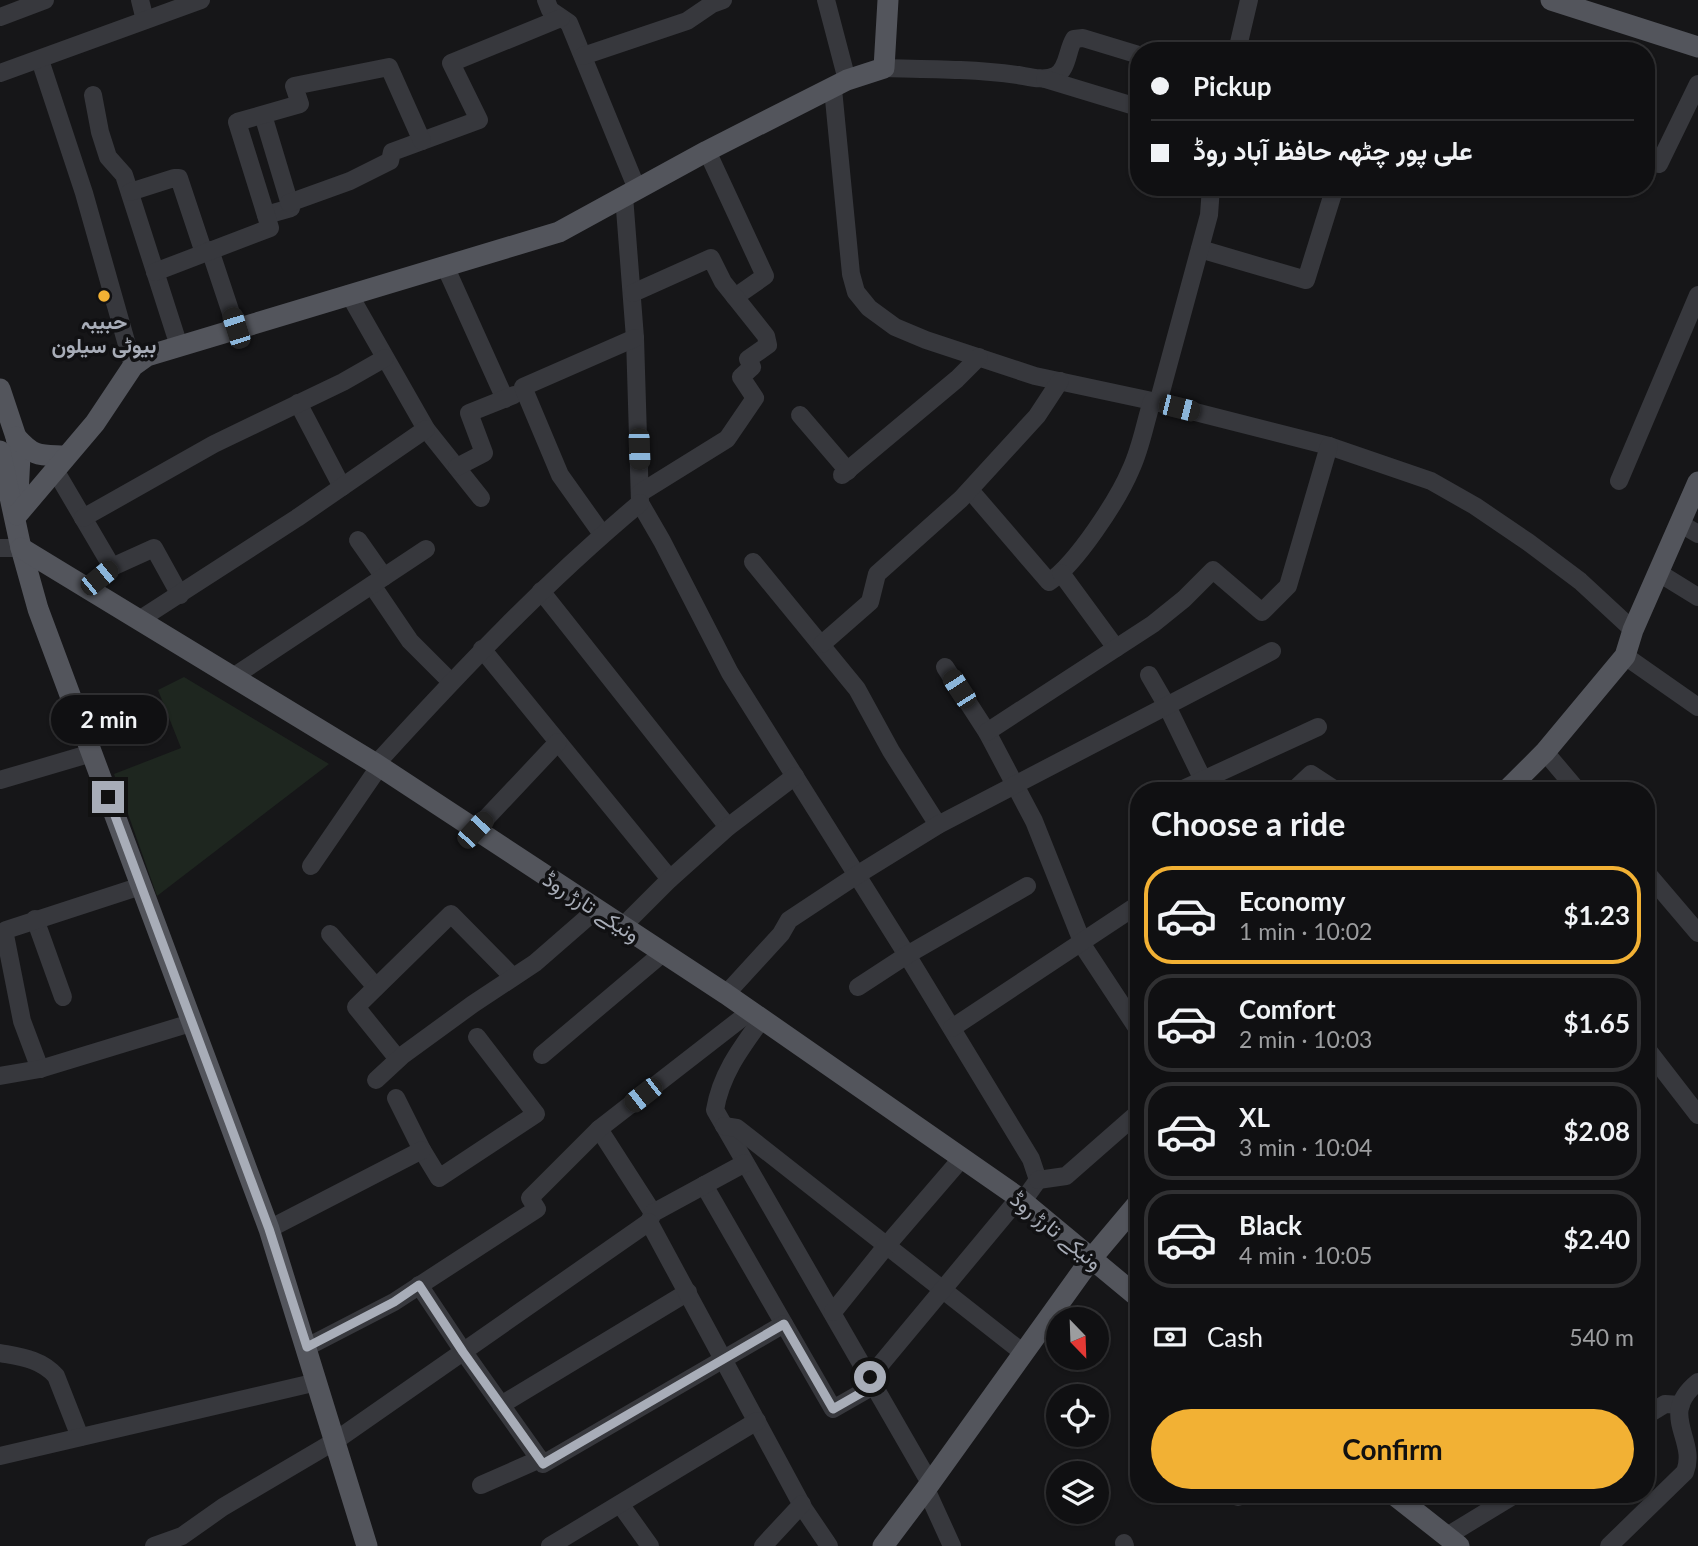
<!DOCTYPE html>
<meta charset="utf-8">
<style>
body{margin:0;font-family:Lato,Vazirmatn,sans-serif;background:#19191b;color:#f1f3f6;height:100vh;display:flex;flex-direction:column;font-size:26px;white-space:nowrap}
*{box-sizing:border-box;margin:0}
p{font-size:23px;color:#9c9d9f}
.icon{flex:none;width:38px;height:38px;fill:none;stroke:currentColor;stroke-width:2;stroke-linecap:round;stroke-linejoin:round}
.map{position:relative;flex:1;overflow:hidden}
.side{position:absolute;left:1130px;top:782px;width:525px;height:721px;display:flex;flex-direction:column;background:#101012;border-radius:28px;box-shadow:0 2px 5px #0004,0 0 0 2px #303032}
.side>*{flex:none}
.guide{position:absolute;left:1130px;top:42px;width:525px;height:154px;border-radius:28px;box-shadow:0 2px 5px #0004,0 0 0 2px #303032;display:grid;align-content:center;height:154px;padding:0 21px;background:#101012}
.needle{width:46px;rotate:157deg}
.fabs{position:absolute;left:1046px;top:1307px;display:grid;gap:14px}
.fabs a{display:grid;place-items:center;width:63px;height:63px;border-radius:50%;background:#101012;box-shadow:0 2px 5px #0004,0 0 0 2px #303032;font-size:35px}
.end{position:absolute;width:32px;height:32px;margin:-16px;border:9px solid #a8adb8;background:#111;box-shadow:0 0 0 4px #111}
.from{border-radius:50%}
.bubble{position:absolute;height:49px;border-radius:24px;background:#101012;box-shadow:0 2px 5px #0004,0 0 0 2px #303032;font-size:23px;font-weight:700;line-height:49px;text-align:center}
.car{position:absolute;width:21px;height:42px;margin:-21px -10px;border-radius:9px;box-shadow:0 0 5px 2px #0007;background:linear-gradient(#222 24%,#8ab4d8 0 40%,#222 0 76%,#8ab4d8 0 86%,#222 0)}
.guide b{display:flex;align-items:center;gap:24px;height:66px;font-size:26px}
.guide b+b{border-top:2px solid #303032}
.guide i{width:18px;height:18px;background:#f1f3f6}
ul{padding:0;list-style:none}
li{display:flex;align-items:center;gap:21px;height:98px;margin:0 14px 10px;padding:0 7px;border:4px solid #303032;border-radius:28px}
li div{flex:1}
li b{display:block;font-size:26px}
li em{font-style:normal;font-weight:700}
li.active{border-color:#f2b134}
li>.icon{width:63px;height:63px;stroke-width:1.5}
h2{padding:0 21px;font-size:32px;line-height:84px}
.pay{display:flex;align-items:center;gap:18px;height:77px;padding:0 21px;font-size:26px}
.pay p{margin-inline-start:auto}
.action{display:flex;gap:14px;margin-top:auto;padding:14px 21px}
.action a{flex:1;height:80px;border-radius:42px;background:#f2b134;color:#111;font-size:28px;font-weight:700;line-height:80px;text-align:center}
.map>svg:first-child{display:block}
.green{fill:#1e261f}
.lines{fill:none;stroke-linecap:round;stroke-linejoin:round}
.minor{stroke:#37383d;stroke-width:18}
.major{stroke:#53555c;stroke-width:21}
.route{stroke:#a8adb8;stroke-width:9}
.poi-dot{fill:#f2b134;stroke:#111113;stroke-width:2.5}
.labels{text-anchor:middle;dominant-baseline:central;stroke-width:7;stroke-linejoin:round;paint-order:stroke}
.poi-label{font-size:21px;font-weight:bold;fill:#a8adb8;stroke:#111113}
.street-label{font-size:21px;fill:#a8adb8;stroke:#111113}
</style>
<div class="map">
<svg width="1698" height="1546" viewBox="0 0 1698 1546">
<rect width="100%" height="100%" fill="#161618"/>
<polygon class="green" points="184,677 329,764 157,896 114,774 181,748 158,690"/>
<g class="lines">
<g class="minor">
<polyline points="140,0 145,20"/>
<polyline points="546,0 550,10 569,23 637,189"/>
<polyline points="826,0 847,80"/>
<polyline points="0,17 45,0"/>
<polyline points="1237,51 1249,0"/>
<polyline points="583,56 687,21 712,4 723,0"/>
<polyline points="40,60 84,193 133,366"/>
<path d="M 884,68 C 929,69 973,69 1018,75 C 1030,77 1044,81 1055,76 C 1068,70 1067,50 1074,39 L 1083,38 L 1139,55"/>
<polyline points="0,73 201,0"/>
<polyline points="1045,79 1134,106 1139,111"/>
<polyline points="833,89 851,274 856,292 869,308 895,327 926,340 1035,376 1152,401 1329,446 1431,481 1475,506 1528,542 1580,581 1633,630"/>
<polyline points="93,95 100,132 108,157 124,175 179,346"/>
<polyline points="263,115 291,208 266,215"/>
<polyline points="707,151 765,276 735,297"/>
<polyline points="1659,164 1698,84"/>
<polyline points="130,192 174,178 179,178 204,253"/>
<polyline points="624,196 635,338 640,503 662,541 730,673 907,955 1031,1159 1038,1180 1023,1201"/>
<polyline points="289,203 350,181 390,161 392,152 479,120 451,63 561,18"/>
<polyline points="1200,249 1306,280 1335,187"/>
<polyline points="210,250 236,328"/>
<polyline points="445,266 505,399"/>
<polyline points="155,272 270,228 237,122 300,104 294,86 389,67 422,141"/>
<polyline points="633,293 711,258 723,282 766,336 768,345 748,359 752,367 741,377 755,398 727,439 640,493"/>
<polyline points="349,294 426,429 481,498"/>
<polyline points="298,403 342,487"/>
<polyline points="1158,403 1209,215 1211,187"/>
<polyline points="800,415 848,471"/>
<polyline points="457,467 484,453 469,413 514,395"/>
<polyline points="55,470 112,567"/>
<polyline points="842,475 957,379 979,357"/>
<polyline points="1619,481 1698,295"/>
<path d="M 970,490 L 1049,582 C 1076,564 1118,500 1131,469 C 1141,448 1145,423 1152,401"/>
<polyline points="83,518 214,444 343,382 385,358"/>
<polyline points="1681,524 1698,534"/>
<polyline points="602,534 560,475 523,387 635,338"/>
<polyline points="358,540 384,577"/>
<polyline points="0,548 21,548"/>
<polyline points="753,562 857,689 891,751 938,825"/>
<polyline points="1061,573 1116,648"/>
<polyline points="1659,573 1698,597"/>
<polyline points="372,585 410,641 451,682"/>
<polyline points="86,588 112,567 154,548 180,595"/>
<polyline points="541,591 728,827"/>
<polyline points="139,620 297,518 426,429"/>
<polyline points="822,644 870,602 877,574 961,499 1037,416 1060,381"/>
<polyline points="482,649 670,879"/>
<polyline points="1625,656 1698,707"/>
<polyline points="945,667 987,732 1034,821 1085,949 1139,1031"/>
<polyline points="1149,675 1167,706 1203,780"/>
<polyline points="233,677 426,549"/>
<polyline points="987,732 1153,624 1184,599 1213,570 1262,612 1288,586 1329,446"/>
<polyline points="1545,752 1578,791"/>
<path d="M 376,764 C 460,672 544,583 640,503"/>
<polyline points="0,780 92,753"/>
<polyline points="1179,791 1318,727"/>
<polyline points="1293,791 1311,774 1337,791"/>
<polyline points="475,830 558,742"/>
<polyline points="311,866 379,767"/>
<polyline points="1647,873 1698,933"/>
<polyline points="35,919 63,997"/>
<polyline points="623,926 670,879 728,827 795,776"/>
<polyline points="330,934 376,987"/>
<polyline points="858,987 907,955 1027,886"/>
<polyline points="726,994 781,934 789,920 857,875 938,825 1272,651"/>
<path d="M 762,1019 C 741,1048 721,1074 715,1110 L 930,1483"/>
<polyline points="952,1028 1139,904"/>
<polyline points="1647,1049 1698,1115"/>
<polyline points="542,1055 664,952"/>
<polyline points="398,1059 356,1007 451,914 513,977"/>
<polyline points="40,1069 22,1021 5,935 6,930 141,886"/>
<polyline points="0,1076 40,1069 191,1023"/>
<polyline points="376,1080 403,1055 473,1004 535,963 597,909"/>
<polyline points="396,1098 422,1150 439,1178 536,1114 477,1037"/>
<polyline points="724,1126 737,1128 1022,1352"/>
<polyline points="599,1129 653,1213"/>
<polyline points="1038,1180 1066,1176 1139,1112"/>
<polyline points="704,1185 833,1409 875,1385"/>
<polyline points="649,1222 653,1213 745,1163"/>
<polyline points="269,1229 422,1150"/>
<polyline points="419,1285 463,1351 543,1464 784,1324"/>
<polyline points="833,1312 887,1245 962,1158"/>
<polyline points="307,1347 394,1302 537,1209 530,1198 599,1129 751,1011"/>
<path d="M 0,1353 C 21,1357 41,1359 56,1376 L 80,1437"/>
<polyline points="870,1377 1019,1198"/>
<polyline points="501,1405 688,1292"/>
<polyline points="1647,1415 1665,1404 1681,1405"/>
<polyline points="0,1456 317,1382"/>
<polyline points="481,1485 540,1459"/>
<polyline points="926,1489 952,1546"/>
<polyline points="1238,1497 1241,1494"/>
<polyline points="620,1504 650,1546"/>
<polyline points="1447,1536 1516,1494"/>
<polyline points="1124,1543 1125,1546"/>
<polyline points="154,1546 182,1536 223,1507 335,1441 649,1222 804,1509 829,1546"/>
<polyline points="550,1546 757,1421"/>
<polyline points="763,1546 802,1504"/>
<path d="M 1609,1546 L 1685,1472 C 1698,1439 1657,1415 1698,1382"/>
</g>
<g class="major">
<polyline points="1551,0 1698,47"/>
<polyline points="0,389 16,437 20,456 18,494"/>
<path d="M 16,437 C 35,458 40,455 65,456"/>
<polyline points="0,451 21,548 38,609 269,1229 367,1546"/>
<polyline points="17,515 95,423 133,366 147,356 559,232 707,151 847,80 884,68 888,0"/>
<polyline points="21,548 376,764 726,994 1015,1195 1139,1298"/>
<polyline points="1506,791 1545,752 1625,656 1633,630 1698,482"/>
<polyline points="1393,1494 1459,1546"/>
<polyline points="883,1546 926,1489 1091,1259 1139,1202"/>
</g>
</g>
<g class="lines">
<polyline class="route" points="108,797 269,1229 307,1347 394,1302 419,1285 463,1352 543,1464 784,1324 833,1409 875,1385 870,1377"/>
</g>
<circle class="poi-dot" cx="104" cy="296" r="7"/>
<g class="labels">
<g class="poi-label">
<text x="104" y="320">حبیبہ<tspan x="104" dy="24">بیوٹی سیلون</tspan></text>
</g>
<g class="street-label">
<text transform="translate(592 906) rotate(33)">ونیکے تارڑ روڈ</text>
<text transform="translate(1057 1230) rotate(39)">ونیکے تارڑ روڈ</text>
</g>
</g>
</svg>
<div class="fabs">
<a><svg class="needle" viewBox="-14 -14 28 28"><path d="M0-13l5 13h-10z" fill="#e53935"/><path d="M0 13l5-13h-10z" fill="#9c9d9f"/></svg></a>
<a><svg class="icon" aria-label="locate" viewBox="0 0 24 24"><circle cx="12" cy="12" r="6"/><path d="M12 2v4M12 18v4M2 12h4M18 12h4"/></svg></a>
<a><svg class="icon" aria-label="layers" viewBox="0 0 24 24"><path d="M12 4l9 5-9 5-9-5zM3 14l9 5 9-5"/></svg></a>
</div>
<i class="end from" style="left:870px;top:1377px"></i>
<i class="end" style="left:108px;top:797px"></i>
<div class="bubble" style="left:51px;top:695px;width:116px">2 min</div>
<i class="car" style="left:236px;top:328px;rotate:342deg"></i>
<i class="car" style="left:1179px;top:408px;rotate:104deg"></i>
<i class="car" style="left:639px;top:449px;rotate:178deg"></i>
<i class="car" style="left:99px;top:578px;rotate:51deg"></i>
<i class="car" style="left:959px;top:689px;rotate:327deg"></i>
<i class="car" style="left:475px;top:830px;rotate:43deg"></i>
<i class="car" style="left:643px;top:1095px;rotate:232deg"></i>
<div class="guide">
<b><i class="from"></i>Pickup</b>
<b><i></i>علی پور چٹھہ حافظ آباد روڈ</b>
</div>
<section class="side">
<h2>Choose a ride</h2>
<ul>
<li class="active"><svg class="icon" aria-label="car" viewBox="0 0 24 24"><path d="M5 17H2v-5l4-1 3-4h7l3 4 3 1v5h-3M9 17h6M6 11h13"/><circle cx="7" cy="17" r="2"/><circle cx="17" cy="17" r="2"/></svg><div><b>Economy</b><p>1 min · 10:02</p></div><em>$1.23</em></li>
<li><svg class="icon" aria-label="car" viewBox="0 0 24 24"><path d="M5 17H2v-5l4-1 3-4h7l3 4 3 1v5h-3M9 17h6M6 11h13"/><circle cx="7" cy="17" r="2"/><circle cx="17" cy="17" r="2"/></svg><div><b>Comfort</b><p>2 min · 10:03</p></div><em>$1.65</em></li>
<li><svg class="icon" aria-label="car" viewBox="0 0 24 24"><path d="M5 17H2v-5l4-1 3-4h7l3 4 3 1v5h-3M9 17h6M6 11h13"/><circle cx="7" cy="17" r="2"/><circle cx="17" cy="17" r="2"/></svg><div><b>XL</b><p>3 min · 10:04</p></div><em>$2.08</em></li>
<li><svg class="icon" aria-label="car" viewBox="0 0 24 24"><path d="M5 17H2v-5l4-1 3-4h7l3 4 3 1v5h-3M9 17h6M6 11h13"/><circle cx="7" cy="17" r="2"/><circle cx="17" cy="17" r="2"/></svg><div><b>Black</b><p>4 min · 10:05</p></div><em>$2.40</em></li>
</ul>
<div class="pay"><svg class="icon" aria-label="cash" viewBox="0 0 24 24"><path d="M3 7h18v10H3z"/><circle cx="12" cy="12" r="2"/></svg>Cash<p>540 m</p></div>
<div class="action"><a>Confirm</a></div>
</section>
</div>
